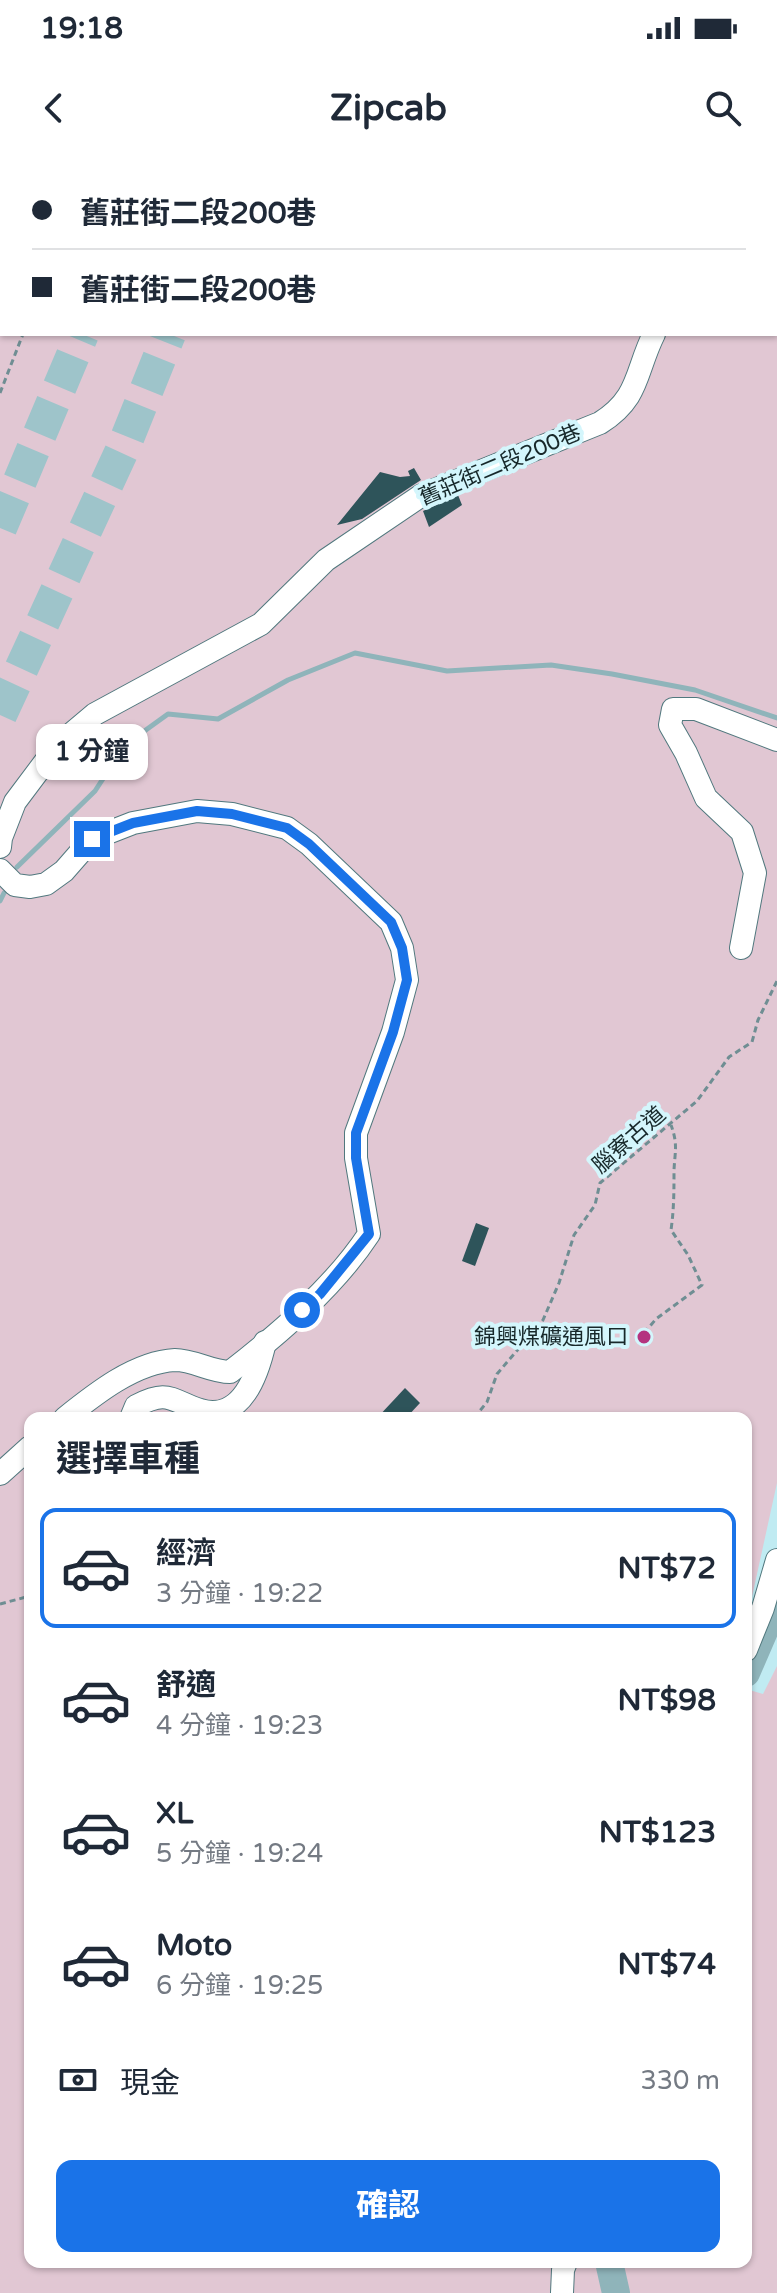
<!DOCTYPE html>
<html lang="zh-TW">
<meta charset="utf-8">
<style>
body{margin:0;font-family:"Varela Round","Noto Sans TC",sans-serif;background:#f6f6f7;color:#1f2937;height:100vh;display:flex;flex-direction:column;font-size:30px;white-space:nowrap}
*{box-sizing:border-box;margin:0}
p{font-size:26px;color:#747a83}
.icon{flex:none;width:44px;height:44px;fill:none;stroke:currentColor;stroke-width:2;stroke-linecap:round;stroke-linejoin:round}
.map{position:relative;flex:1;overflow:hidden}
.details{position:absolute;left:24px;top:1252px;width:728px;height:856px;display:flex;flex-direction:column;background:#fff;border-radius:16px;box-shadow:0 2px 6px #0004}
.details>*{flex:none}
.hud{position:absolute;left:0px;top:0px;width:778px;height:176px;box-shadow:0 2px 6px #0004;display:grid;align-content:center;height:176px;padding:0 32px;background:#fff}
.end{position:absolute;width:36px;height:36px;margin:-18px;border:10px solid #1a73e8;background:#fff;box-shadow:0 0 0 4px #fff}
.from{border-radius:50%}
.bubble{position:absolute;height:56px;border-radius:16px;background:#fff;box-shadow:0 2px 6px #0004;font-size:26px;font-weight:700;line-height:56px;text-align:center}
.hud b{display:flex;align-items:center;gap:28px;height:76px;font-size:30px}
.hud b+b{border-top:2px solid #e0e1e3}
.hud i{width:20px;height:20px;background:#1f2937}
ul{padding:0;list-style:none}
li{display:flex;align-items:center;gap:24px;height:120px;margin:0 16px 12px;padding:0 16px;border:4px solid transparent;border-radius:16px}
li div{flex:1}
li b{display:block;font-size:30px}
li em{font-style:normal;font-weight:700}
li.active{border-color:#1a73e8}
li>.icon{width:72px;height:72px;stroke-width:1.5}
h2{padding:0 32px;font-size:36px;line-height:96px}
.pay{display:flex;align-items:center;gap:20px;height:88px;padding:0 32px;font-size:30px}
.pay p{margin-inline-start:auto}
.action{display:flex;gap:16px;margin-top:auto;padding:16px 32px}
.action a{flex:1;height:92px;border-radius:16px;background:#1a73e8;color:#fff;font-size:32px;font-weight:700;line-height:92px;text-align:center}
.status{display:flex;justify-content:space-between;align-items:center;height:56px;padding:0 40px;background:#fff;direction:ltr}
.status svg{height:22px;fill:currentColor}
header{display:flex;justify-content:space-between;align-items:center;height:104px;padding:0 32px;background:#fff;font-size:36px;font-weight:700}
.map>svg:first-child{display:block}
.green{fill:#e1c7d3;fill-rule:evenodd}
.lines{fill:none;stroke-linecap:round;stroke-linejoin:round}
.stream{stroke:#8fb4ba;stroke-width:5}
.river{stroke:#8fb4ba;stroke-width:28}
.building{fill:#2e545a}
.highway-tunnel{stroke:#9ec4ca;stroke-width:34;stroke-dasharray:34 17;stroke-linecap:butt}
.minor-casing{stroke:#51787e;stroke-width:24}
.path{stroke:#6f8e93;stroke-width:3;stroke-dasharray:6 4;stroke-linecap:butt}
.minor{stroke:#fff;stroke-width:22}
.route{stroke:#1a73e8;stroke-width:10}
.poi-dot{fill:#b4347f;stroke:#d4f6fc;stroke-width:3}
.labels{text-anchor:middle;dominant-baseline:central;stroke-width:8;stroke-linejoin:round;paint-order:stroke}
.street-label{font-size:22px;fill:#17282a;stroke:#d4f6fc}
.poi-label{font-size:22px;fill:#17282a;stroke:#d4f6fc;text-anchor:end}
</style>
<div class="status"><b>19:18</b><svg viewBox="0 0 49 12"><path d="M0 12V9h3v3zM5 12V6h3v6zM10 12V3h3v9zM15 12V0h3v12zM26 1h20v11H26zM47 4h2v5h-2z"/></svg></div>
<header><svg class="icon" aria-label="back" viewBox="0 0 24 24"><path d="M15 5l-7 7 7 7"/></svg>Zipcab<svg class="icon" aria-label="search" viewBox="0 0 24 24"><circle cx="10" cy="10" r="6"/><path d="M15 15l6 6"/></svg></header>
<div class="map">
<svg width="777" height="2133" viewBox="0 0 777 2133">
<rect width="100%" height="100%" fill="#c0ebf2"/>
<path class="green" d="M 0,0 L 777,0 L 777,1323 L 746,1464 L 746,1258 L 30,1258 L 30,2102 L 746,2102 L 746,1529 L 763,1534 L 777,1506 L 777,2133 L 0,2133 ZM 2,2 L 776,2 L 776,174 L 2,174 Z"/>
<g class="lines">
<g class="stream">
<polyline points="17,707 95,631 125,585 168,554 218,559 288,520 355,493 447,511 551,505 612,514 695,530 777,558"/>
<polyline points="0,741 4,733"/>
</g>
<g class="river">
<polyline points="746,1513 777,1441"/>
<polyline points="609,2102 616,2133"/>
</g>
</g>
<g class="building">
<polygon points="414,308 421,320 362,359 337,365 380,312 400,317 410,316 408,311"/>
<polygon points="458,335 462,345 429,367 423,351"/>
<polygon points="476,1063 489,1068 475,1106 462,1101"/>
<polygon points="405,1228 420,1243 406,1258 377,1258"/>
</g>
<g class="lines">
<g class="highway-tunnel">
<polyline points="151,2 151,0"/>
<polyline points="236,2 236,0"/>
<polyline points="0,368 82,174"/>
<polyline points="0,555 124,286 169,174"/>
</g>
<g class="minor-casing">
<g id="minor">
<polyline points="651,0 657,2"/>
<polyline points="0,118 2,118"/>
<path d="M 0,687 L 1,678 L 15,642 L 57,586 L 95,554 L 261,464 L 326,400 L 422,335 L 600,263 C 640,238 635,212 654,174"/>
<path d="M 0,710 L 15,725 L 30,727 L 46,724 L 64,711 L 92,679 L 133,663 L 197,651 L 232,654 L 287,668 L 309,684 L 391,762 L 402,788 L 407,820 L 393,872 L 356,973 L 356,998 L 369,1074 C 335,1126 280,1173 230,1212 C 211,1212 194,1200 175,1200 C 135,1202 95,1234 65,1258"/>
<polyline points="741,788 755,713 742,672 706,638 686,593 670,565 673,549 696,549 777,580"/>
<path d="M 131,1258 L 136,1246 C 168,1229 170,1240 200,1250 C 242,1263 258,1213 265,1182"/>
<polyline points="0,1314 30,1287"/>
<polyline points="746,1490 763,1448 777,1400"/>
<polyline points="562,2133 563,2110 566,2102"/>
</g>
</g>
<g class="path">
<polyline points="181,2 182,0"/>
<polyline points="0,233 23,174"/>
<path d="M 644,1173 L 656,1159 L 702,1125 L 688,1095 L 671,1070 C 674,1049 674,1031 674,1010 C 675,991 678,984 671,965"/>
<polyline points="474,1258 487,1242 497,1214 543,1160 559,1123 574,1075 595,1045 600,1023 697,941 729,897 752,882 758,860 777,821"/>
<polyline points="0,1444 30,1436"/>
</g>
<use href="#minor" class="minor"/>
</g>
<g class="lines">
<polyline class="route" points="92,679 133,663 197,651 232,654 287,668 309,684 391,762 402,788 407,820 393,872 356,973 356,998 369,1074 320,1134 302,1150"/>
</g>
<circle class="poi-dot" cx="644" cy="1177" r="8"/>
<g class="labels">
<g class="street-label">
<text transform="translate(500 305) rotate(-23)">舊莊街二段200巷</text>
<text transform="translate(629 980) rotate(-41)">腦寮古道</text>
</g>
<g class="poi-label">
<text x="628" y="1177">錦興煤礦通風口</text>
</g>
</g>
</svg>
<i class="end from" style="left:302px;top:1150px"></i>
<i class="end" style="left:92px;top:679px"></i>
<div class="bubble" style="left:36px;top:564px;width:112px">1 分鐘</div>
<div class="hud">
<b><i class="from"></i>舊莊街二段200巷</b>
<b><i></i>舊莊街二段200巷</b>
</div>
<section class="details">
<h2>選擇車種</h2>
<ul>
<li class="active"><svg class="icon" aria-label="car" viewBox="0 0 24 24"><path d="M5 17H2v-5l4-1 3-4h7l3 4 3 1v5h-3M9 17h6M6 11h13"/><circle cx="7" cy="17" r="2"/><circle cx="17" cy="17" r="2"/></svg><div><b>經濟</b><p>3 分鐘 · 19:22</p></div><em>NT$72</em></li>
<li><svg class="icon" aria-label="car" viewBox="0 0 24 24"><path d="M5 17H2v-5l4-1 3-4h7l3 4 3 1v5h-3M9 17h6M6 11h13"/><circle cx="7" cy="17" r="2"/><circle cx="17" cy="17" r="2"/></svg><div><b>舒適</b><p>4 分鐘 · 19:23</p></div><em>NT$98</em></li>
<li><svg class="icon" aria-label="car" viewBox="0 0 24 24"><path d="M5 17H2v-5l4-1 3-4h7l3 4 3 1v5h-3M9 17h6M6 11h13"/><circle cx="7" cy="17" r="2"/><circle cx="17" cy="17" r="2"/></svg><div><b>XL</b><p>5 分鐘 · 19:24</p></div><em>NT$123</em></li>
<li><svg class="icon" aria-label="car" viewBox="0 0 24 24"><path d="M5 17H2v-5l4-1 3-4h7l3 4 3 1v5h-3M9 17h6M6 11h13"/><circle cx="7" cy="17" r="2"/><circle cx="17" cy="17" r="2"/></svg><div><b>Moto</b><p>6 分鐘 · 19:25</p></div><em>NT$74</em></li>
</ul>
<div class="pay"><svg class="icon" aria-label="cash" viewBox="0 0 24 24"><path d="M3 7h18v10H3z"/><circle cx="12" cy="12" r="2"/></svg>現金<p>330 m</p></div>
<div class="action"><a>確認</a></div>
</section>
</div>
